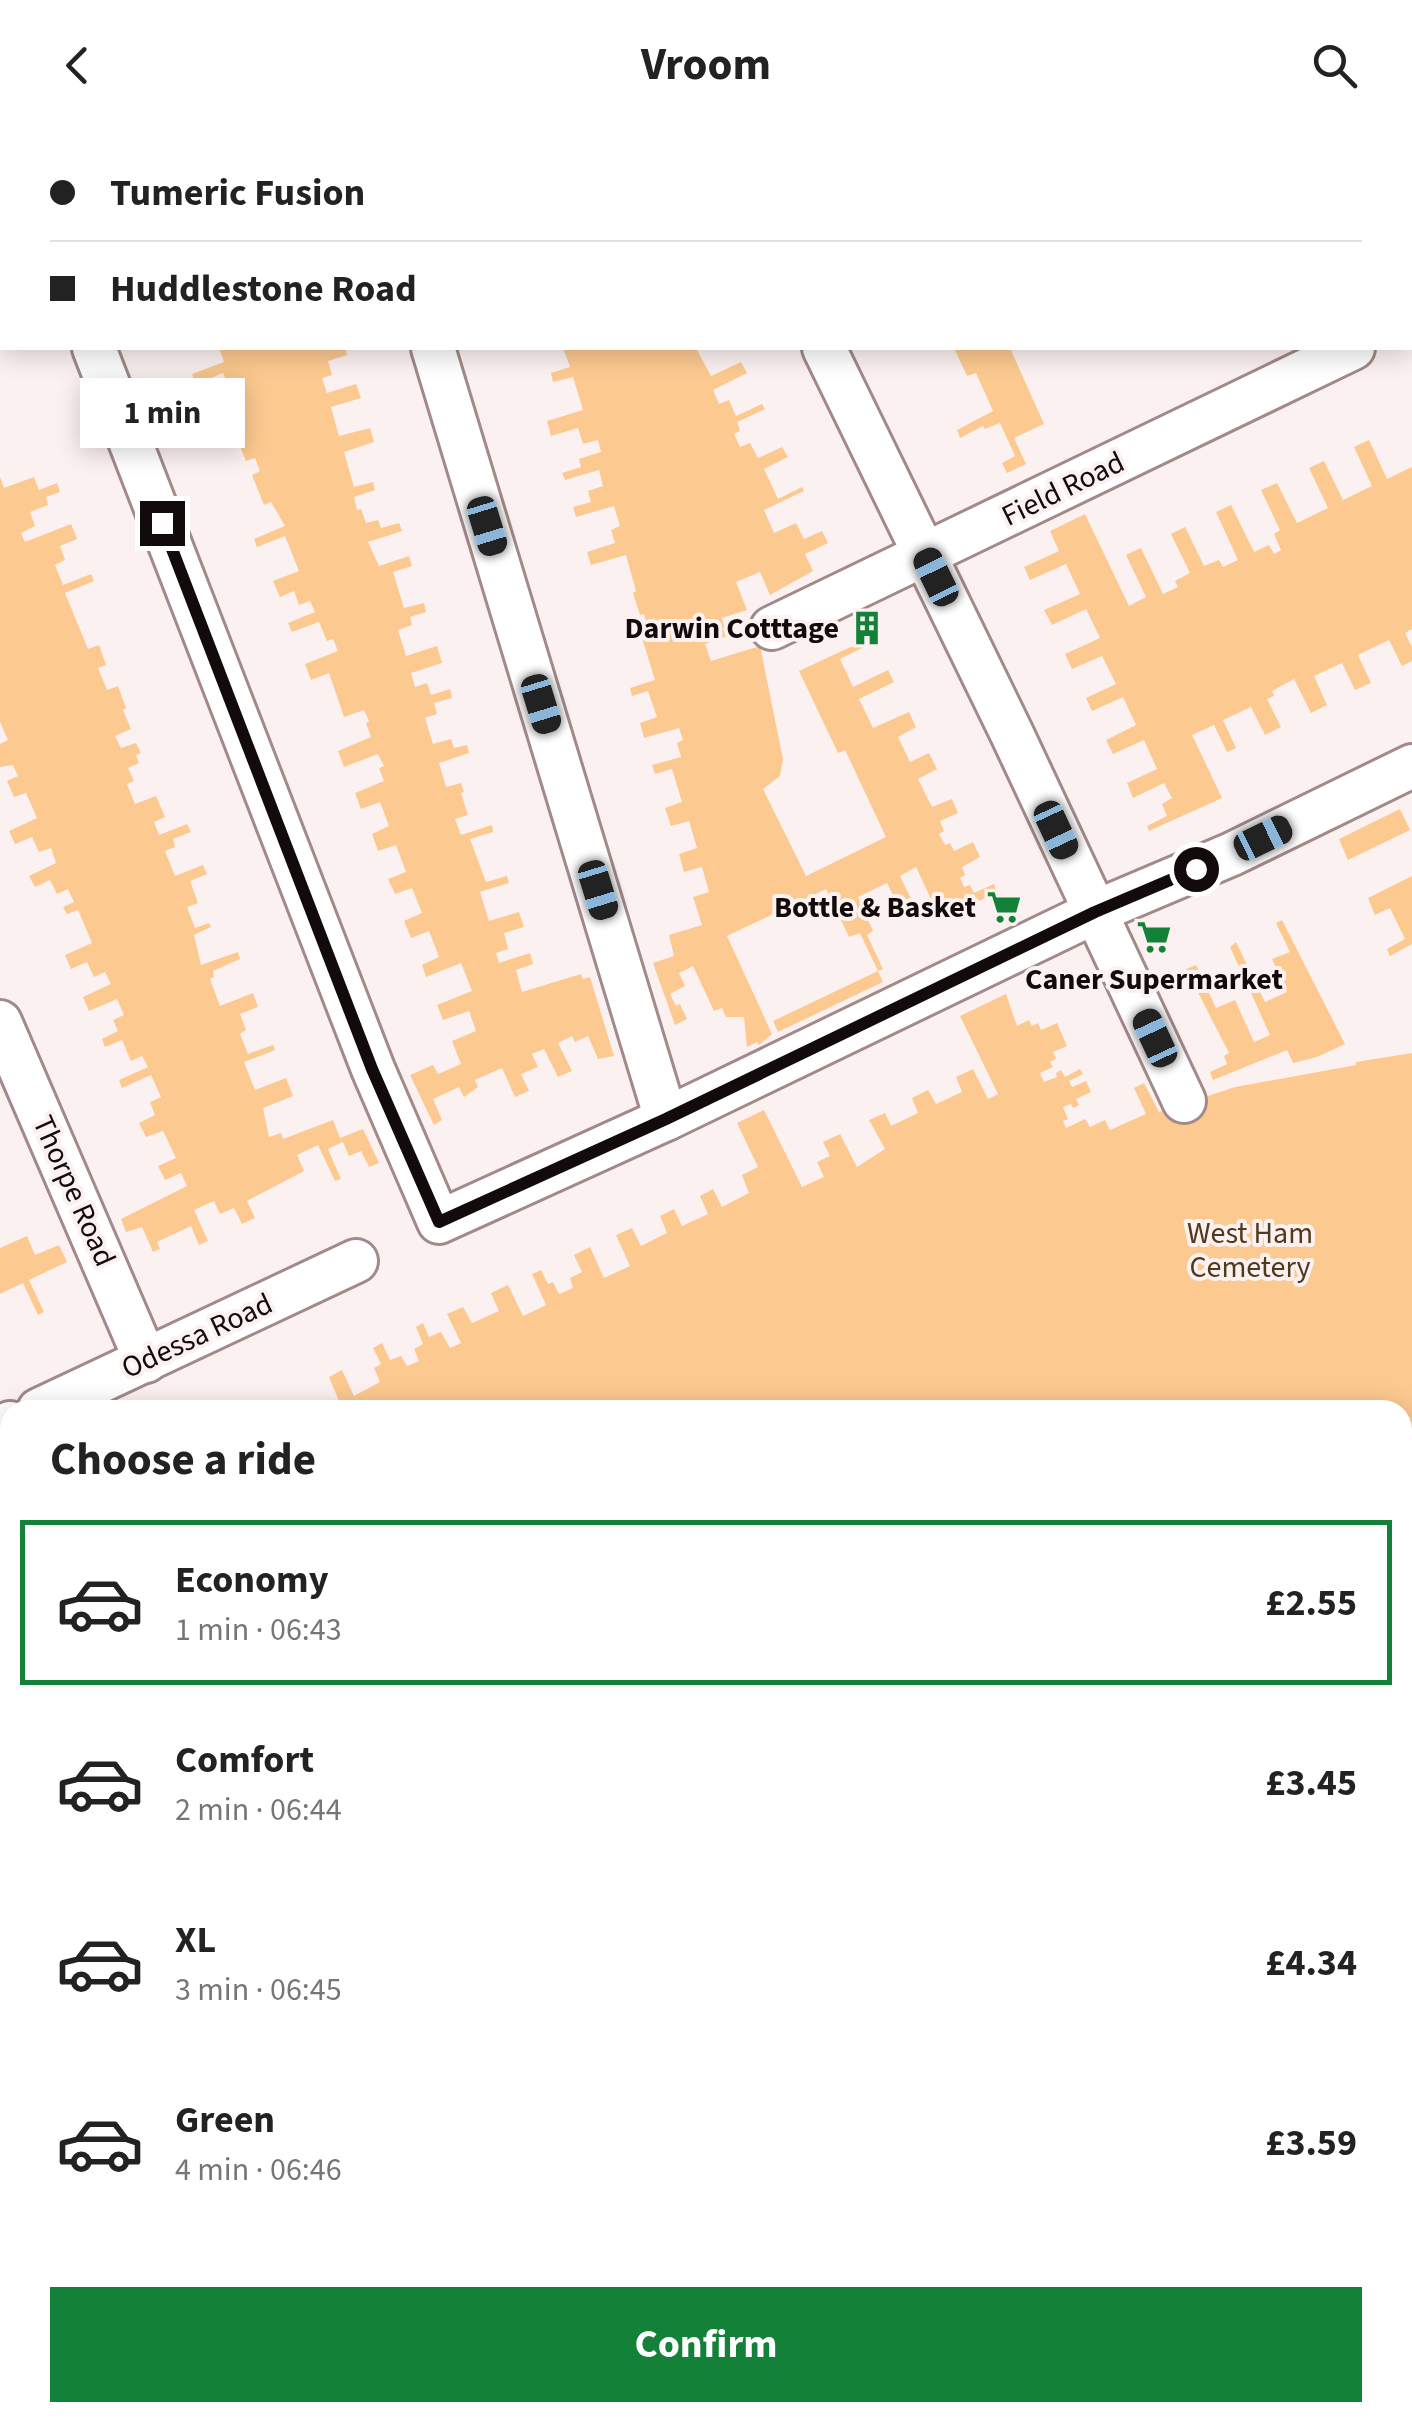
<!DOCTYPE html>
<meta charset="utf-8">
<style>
body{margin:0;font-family:"Source Sans 3",sans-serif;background:#f2f2f2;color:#222;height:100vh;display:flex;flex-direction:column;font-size:38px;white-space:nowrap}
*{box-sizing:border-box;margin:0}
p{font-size:32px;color:#767676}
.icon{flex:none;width:55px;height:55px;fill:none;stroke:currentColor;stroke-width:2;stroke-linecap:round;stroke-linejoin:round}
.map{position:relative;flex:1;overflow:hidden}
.details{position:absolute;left:0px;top:1270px;width:1412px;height:1022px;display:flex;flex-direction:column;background:#fff;border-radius:30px 30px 0 0;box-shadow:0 5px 25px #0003}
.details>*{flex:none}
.banner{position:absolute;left:0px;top:0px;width:1412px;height:220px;box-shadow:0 5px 25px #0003;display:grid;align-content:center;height:220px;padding:0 50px;background:#fff}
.end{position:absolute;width:45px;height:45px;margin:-22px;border:12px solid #130a0b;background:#fff;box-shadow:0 0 0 5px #fff}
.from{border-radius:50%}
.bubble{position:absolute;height:70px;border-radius:0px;background:#fff;box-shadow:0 5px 25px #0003;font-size:32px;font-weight:700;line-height:70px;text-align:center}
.car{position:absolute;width:30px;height:60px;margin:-30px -15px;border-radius:12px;box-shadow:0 0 8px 2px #0007;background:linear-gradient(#222 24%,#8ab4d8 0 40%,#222 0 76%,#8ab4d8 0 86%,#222 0)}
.banner b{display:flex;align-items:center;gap:35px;height:95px;font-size:38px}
.banner b+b{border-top:2px solid #e0e0e0}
.banner i{width:25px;height:25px;background:#222}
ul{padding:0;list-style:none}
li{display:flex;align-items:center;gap:30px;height:165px;margin:0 20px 15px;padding:0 30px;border:5px solid transparent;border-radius:0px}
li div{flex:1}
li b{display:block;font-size:38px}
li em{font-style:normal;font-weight:700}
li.on{border-color:#138137}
li>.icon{width:90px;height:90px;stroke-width:1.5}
h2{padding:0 50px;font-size:45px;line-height:120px}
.button{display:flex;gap:20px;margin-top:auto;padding:20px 50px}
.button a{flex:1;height:115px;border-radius:0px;background:#138137;color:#fff;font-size:40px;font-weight:700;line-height:115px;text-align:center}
header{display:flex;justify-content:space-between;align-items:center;height:130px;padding:0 50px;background:#fff;font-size:45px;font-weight:700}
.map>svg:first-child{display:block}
.green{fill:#fcc990}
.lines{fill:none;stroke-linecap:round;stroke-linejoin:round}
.minor-casing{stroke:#a2898a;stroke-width:48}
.minor{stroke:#fff;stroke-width:42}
.route{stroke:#130a0b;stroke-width:12}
.labels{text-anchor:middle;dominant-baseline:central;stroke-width:8;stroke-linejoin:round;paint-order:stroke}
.street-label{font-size:30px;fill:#130a0b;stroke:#fcf1f1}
.poi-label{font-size:30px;font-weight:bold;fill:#130a0b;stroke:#fcf1f1;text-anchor:end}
.park-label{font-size:30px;fill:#52391c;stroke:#fcf1f1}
</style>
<header><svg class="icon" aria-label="back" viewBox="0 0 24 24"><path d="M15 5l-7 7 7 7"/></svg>Vroom<svg class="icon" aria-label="search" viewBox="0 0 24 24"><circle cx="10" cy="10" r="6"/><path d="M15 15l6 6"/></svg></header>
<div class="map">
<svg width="1412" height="2292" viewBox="0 0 1412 2292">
<rect width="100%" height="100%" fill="#fcf1f1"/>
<g class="green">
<polygon points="219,218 345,218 347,225 328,231 332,245 322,248 327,263 356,254 361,268 331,277 339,306 370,298 374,312 344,322 354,357 373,352 375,360 354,367 357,380 361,379 366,393 378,390 381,398 399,393 402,401 368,412 379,436 409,426 412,436 393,442 404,478 424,473 426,482 410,487 412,495 398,500 406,526 437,516 442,533 411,543 415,557 427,553 431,565 450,559 452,568 434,573 437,584 425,588 433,614 451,609 454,618 467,615 469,623 439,633 446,657 461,653 464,662 461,663 468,685 455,689 461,705 492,695 493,702 470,709 486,752 507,746 509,753 480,762 489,791 519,782 524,797 504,803 508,819 496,823 499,833 530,823 533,834 516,840 522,862 581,844 583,849 590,847 614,926 598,929 588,906 575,912 572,906 558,913 572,941 558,947 544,919 532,924 538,937 521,944 529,961 515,967 502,938 475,950 478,957 464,967 459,957 433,969 442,990 434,995 410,945 433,935 438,944 461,934 452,911 476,901 469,881 443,890 437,875 472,861 461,833 426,847 422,835 439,827 429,801 411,808 404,791 422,783 412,758 395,764 388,749 406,742 396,715 378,721 372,704 389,696 380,672 361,679 355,663 384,651 379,638 384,636 378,624 344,637 338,621 371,607 366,593 369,591 364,580 344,587 329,543 311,550 305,534 338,521 333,509 327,511 319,492 292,502 288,493 315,482 310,471 299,475 294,461 280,467 273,451 299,441 285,406 257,417 254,409 285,396 271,372 264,375 252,345 260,341 255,328 246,331 227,285 211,291 206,280 238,267 233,253 228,255 223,243 196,254 192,244 224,232"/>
<polygon points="563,218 696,218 711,246 741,232 747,243 713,260 719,274 729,270 736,286 762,274 765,279 737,292 740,301 734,304 740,317 750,313 758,328 782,317 788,327 764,339 778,369 802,357 804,361 764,380 774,403 796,393 804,409 822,401 828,413 805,424 813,441 770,465 760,442 736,452 747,480 722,488 727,506 705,514 711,531 760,516 783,629 780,646 763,659 806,746 886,707 845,620 838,623 799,541 872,507 874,512 840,529 853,557 888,540 894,552 859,569 873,598 909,582 916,597 898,607 910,632 929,623 937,639 918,649 932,677 952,669 958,683 940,691 944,701 939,704 945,715 950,713 954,721 973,712 980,727 962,737 965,745 960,748 964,757 970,755 974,763 994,754 997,762 941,790 916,737 900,746 917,781 904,787 887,753 858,767 873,801 867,805 883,839 878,841 883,852 778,902 773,891 878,841 860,803 849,807 826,759 727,806 772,904 759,915 757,912 747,917 744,887 726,887 722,878 714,881 693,836 679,843 685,856 670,864 676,876 680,874 687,889 675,895 653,833 674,826 669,805 702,795 693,767 709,762 702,737 684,742 679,724 697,718 689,691 671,696 665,678 682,672 672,639 655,644 652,635 681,627 677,613 683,610 679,598 644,608 640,593 657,587 648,561 632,566 630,558 655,550 642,508 633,511 630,502 647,495 644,484 640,485 633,463 636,461 626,425 591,435 587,422 615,413 611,400 620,396 614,376 576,387 573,377 591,372 588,361 603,356 599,340 565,350 562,343 581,337 579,329 601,322 598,310 583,314 578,298 551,306 547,291 583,280 573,247 553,252 551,243 570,237"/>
<polygon points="954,218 1010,218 1044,294 1014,308 1026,334 1007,343 1002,333 1015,326 1000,293 985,299 983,296 960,308 957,300 993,281 976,243 967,246"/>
<polygon points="1369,310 1387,349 1412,337 1412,499 1405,503 1412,517 1412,531 1402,536 1389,510 1358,525 1371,553 1355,560 1342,533 1314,546 1327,575 1311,583 1294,549 1272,561 1274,566 1267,569 1281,597 1265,605 1251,577 1223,590 1236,618 1227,622 1214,595 1192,605 1222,668 1149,701 1147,696 1167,686 1162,674 1172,668 1164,653 1133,668 1127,653 1157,639 1144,610 1113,624 1106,610 1136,595 1123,567 1092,581 1086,568 1116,554 1102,526 1072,539 1065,524 1100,508 1086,479 1052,495 1044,480 1080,464 1066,434 1030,450 1024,437 1059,421 1050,401 1085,384 1129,476 1146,467 1126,425 1141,418 1163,464 1178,457 1175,451 1190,443 1171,404 1185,397 1204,436 1219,430 1223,437 1238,430 1216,382 1231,375 1254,422 1269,415 1274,424 1281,420 1274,404 1280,400 1261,360 1277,353 1297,393 1328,378 1309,338 1324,331 1343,370 1372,356 1354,317"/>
<polygon points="0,347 4,358 34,347 39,360 57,353 60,362 46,367 48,375 30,382 35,396 21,403 25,412 71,394 77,409 60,416 65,430 55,435 63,455 91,444 94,451 65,463 88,519 99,515 106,535 98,538 107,560 118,556 126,578 123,580 131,599 115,606 121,618 136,613 141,623 136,625 139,633 128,638 134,651 127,654 135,674 156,666 165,687 154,692 159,705 187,694 191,702 173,709 175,717 165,721 175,746 203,735 207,744 190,751 198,773 187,777 195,798 209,793 211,797 194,805 201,835 238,822 240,829 213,841 214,847 210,849 220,876 253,863 258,877 240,884 246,900 240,904 248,924 273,915 275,920 244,932 255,960 286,948 293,966 263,978 269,1007 281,1003 283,1009 333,990 340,1008 363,999 379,1033 369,1037 361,1021 349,1026 343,1012 328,1019 341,1049 335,1051 318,1015 297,1025 304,1041 247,1071 255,1088 242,1094 234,1078 220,1084 214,1071 194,1080 208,1111 199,1115 191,1096 157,1112 160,1119 153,1122 142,1097 126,1102 121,1089 187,1056 181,1043 165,1050 158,1036 176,1028 163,1001 146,1007 139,993 155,985 150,972 161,967 151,945 122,958 119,950 148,937 142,926 131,931 122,910 105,917 102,909 118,901 113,890 124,885 117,869 89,881 83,867 111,854 105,842 94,847 87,832 71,839 65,825 92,813 78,780 67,784 63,777 74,772 68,759 57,764 50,750 35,757 29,746 56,733 51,718 39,722 32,707 15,714 9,701 37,688 26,663 14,667 7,651 18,646 13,635 0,637 0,614 8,610 0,592"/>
<polygon points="1400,679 1410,700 1348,730 1339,709"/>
<polygon points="1412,746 1412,814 1390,826 1387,819 1405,809 1390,778 1375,785 1368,768"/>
<polygon points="1282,790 1345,914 1317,927 1293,933 1287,920 1213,950 1210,942 1227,934 1224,926 1229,923 1186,839 1196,835 1216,878 1235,870 1254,912 1270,905 1230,817 1236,812 1265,872 1287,862 1272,829 1290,822 1276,793"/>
<polygon points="1006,864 1017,896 1029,890 1032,896 1038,893 1041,900 1057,893 1067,916 1053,922 1056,929 1050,932 1053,937 1040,943 1044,952 1057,947 1056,943 1061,940 1065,947 1080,939 1083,944 1069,951 1072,957 1086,951 1091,962 1076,969 1079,975 1073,978 1071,974 1063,977 1068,989 1063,991 1066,998 1085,989 1090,997 1105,990 1110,1000 1146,984 1134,958 1144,953 1159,982 1235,957 1356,935 1356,932 1412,923 1412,2292 318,2292 335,2282 1402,2282 1402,1280 319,1280 339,1271 329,1247 342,1240 354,1266 380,1252 374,1238 381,1234 373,1218 382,1213 390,1230 401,1226 407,1236 419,1231 414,1219 423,1214 416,1197 423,1193 429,1207 441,1202 450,1218 461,1213 447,1184 463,1177 472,1193 499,1181 491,1163 508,1155 523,1186 546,1175 532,1144 541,1140 548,1154 553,1152 559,1164 573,1158 570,1148 582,1142 574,1125 590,1117 604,1148 630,1136 616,1105 632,1098 641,1116 667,1103 660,1086 674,1079 682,1096 708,1084 700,1066 713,1059 722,1077 749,1063 742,1045 758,1037 737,993 764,980 802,1057 824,1047 817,1032 830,1026 823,1012 840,1004 857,1037 885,1019 869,990 885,983 891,996 918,983 912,968 928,960 936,974 962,962 956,947 973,939 988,969 998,964 960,886"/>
<polygon points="27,1106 35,1125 59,1115 67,1132 29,1150 44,1182 38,1185 23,1153 0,1164 0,1118"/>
<polygon points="10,2026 10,2035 2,2039 10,2058 10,2282 85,2283 89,2292 0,2292 0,2030"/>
</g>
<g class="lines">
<g class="minor-casing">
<g id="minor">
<polyline points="352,0 353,2"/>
<polyline points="720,0 721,2"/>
<polyline points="819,2 825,0"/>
<polyline points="0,30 2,35"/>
<polyline points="1410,189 1412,188"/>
<polyline points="94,218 373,939 439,1092 666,989 1095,782 1232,724 1412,636"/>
<polyline points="433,218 666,989"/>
<polyline points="824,218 1012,604 1184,971"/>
<polyline points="772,498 1353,218"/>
<polyline points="0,892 146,1231"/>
<polyline points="39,1280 356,1131"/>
<polyline points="0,1298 10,1293"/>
<polyline points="0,1727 10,1752"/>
<polyline points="217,2282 221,2292"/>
</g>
</g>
<use href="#minor" class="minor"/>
</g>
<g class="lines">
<polyline class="route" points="162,393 372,939 439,1092 666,989 1095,782 1196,739"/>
</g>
<defs>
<g id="building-bare" transform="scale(2.7)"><path d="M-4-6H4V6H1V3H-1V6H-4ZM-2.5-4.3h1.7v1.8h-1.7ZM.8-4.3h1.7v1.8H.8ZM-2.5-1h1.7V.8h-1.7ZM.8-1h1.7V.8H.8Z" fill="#138137" stroke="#fcf1f1" stroke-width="2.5" paint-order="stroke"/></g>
<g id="supermarket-bare" transform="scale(2.7)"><path d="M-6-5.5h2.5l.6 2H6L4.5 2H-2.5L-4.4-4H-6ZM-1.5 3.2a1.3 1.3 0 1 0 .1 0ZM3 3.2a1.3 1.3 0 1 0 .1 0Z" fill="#138137" stroke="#fcf1f1" stroke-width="2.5" paint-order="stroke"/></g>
</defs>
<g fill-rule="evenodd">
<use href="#building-bare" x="867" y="498"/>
<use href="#supermarket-bare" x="1004" y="777"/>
<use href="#supermarket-bare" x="1154" y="807"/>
</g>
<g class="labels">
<g class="street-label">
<text transform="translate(1063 359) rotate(-26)">Field Road</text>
<text transform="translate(74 1061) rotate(66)">Thorpe Road</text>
<text transform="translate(197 1206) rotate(-25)">Odessa Road</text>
</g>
<g class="poi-label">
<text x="839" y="498">Darwin Cotttage</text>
<text x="976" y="777">Bottle &amp; Basket</text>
<text x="1154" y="849" text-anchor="middle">Caner Supermarket</text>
</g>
<g class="park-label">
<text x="1250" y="1103">West Ham<tspan x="1250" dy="34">Cemetery</tspan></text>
</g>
</g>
</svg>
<i class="end from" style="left:1196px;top:739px"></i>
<i class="end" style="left:162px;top:393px"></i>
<div class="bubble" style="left:80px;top:248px;width:165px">1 min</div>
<i class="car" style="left:487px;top:396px;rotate:163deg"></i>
<i class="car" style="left:936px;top:447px;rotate:334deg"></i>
<i class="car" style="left:541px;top:574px;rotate:163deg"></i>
<i class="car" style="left:1056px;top:700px;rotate:155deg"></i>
<i class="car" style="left:1263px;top:708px;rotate:64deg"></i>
<i class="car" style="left:598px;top:760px;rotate:163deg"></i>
<i class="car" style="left:1155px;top:908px;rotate:335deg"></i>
<div class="banner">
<b><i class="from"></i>Tumeric Fusion</b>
<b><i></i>Huddlestone Road</b>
</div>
<section class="details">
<h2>Choose a ride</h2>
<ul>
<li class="on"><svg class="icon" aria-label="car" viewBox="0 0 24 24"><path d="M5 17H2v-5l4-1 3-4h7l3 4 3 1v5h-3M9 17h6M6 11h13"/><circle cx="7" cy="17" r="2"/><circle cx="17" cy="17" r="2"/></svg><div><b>Economy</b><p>1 min · 06:43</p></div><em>£2.55</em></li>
<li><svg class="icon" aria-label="car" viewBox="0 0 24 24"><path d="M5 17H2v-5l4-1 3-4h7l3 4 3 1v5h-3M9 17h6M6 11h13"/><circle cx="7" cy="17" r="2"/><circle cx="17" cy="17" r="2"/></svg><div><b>Comfort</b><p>2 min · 06:44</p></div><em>£3.45</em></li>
<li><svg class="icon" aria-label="car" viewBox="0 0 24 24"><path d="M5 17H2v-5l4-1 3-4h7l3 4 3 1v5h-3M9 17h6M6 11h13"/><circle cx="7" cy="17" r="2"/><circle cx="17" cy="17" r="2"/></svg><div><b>XL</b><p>3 min · 06:45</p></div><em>£4.34</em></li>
<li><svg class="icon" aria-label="car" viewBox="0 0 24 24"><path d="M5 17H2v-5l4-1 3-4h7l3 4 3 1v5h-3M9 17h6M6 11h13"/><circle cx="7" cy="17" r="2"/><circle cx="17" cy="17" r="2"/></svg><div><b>Green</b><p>4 min · 06:46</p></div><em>£3.59</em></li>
</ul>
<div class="button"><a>Confirm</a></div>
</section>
</div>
